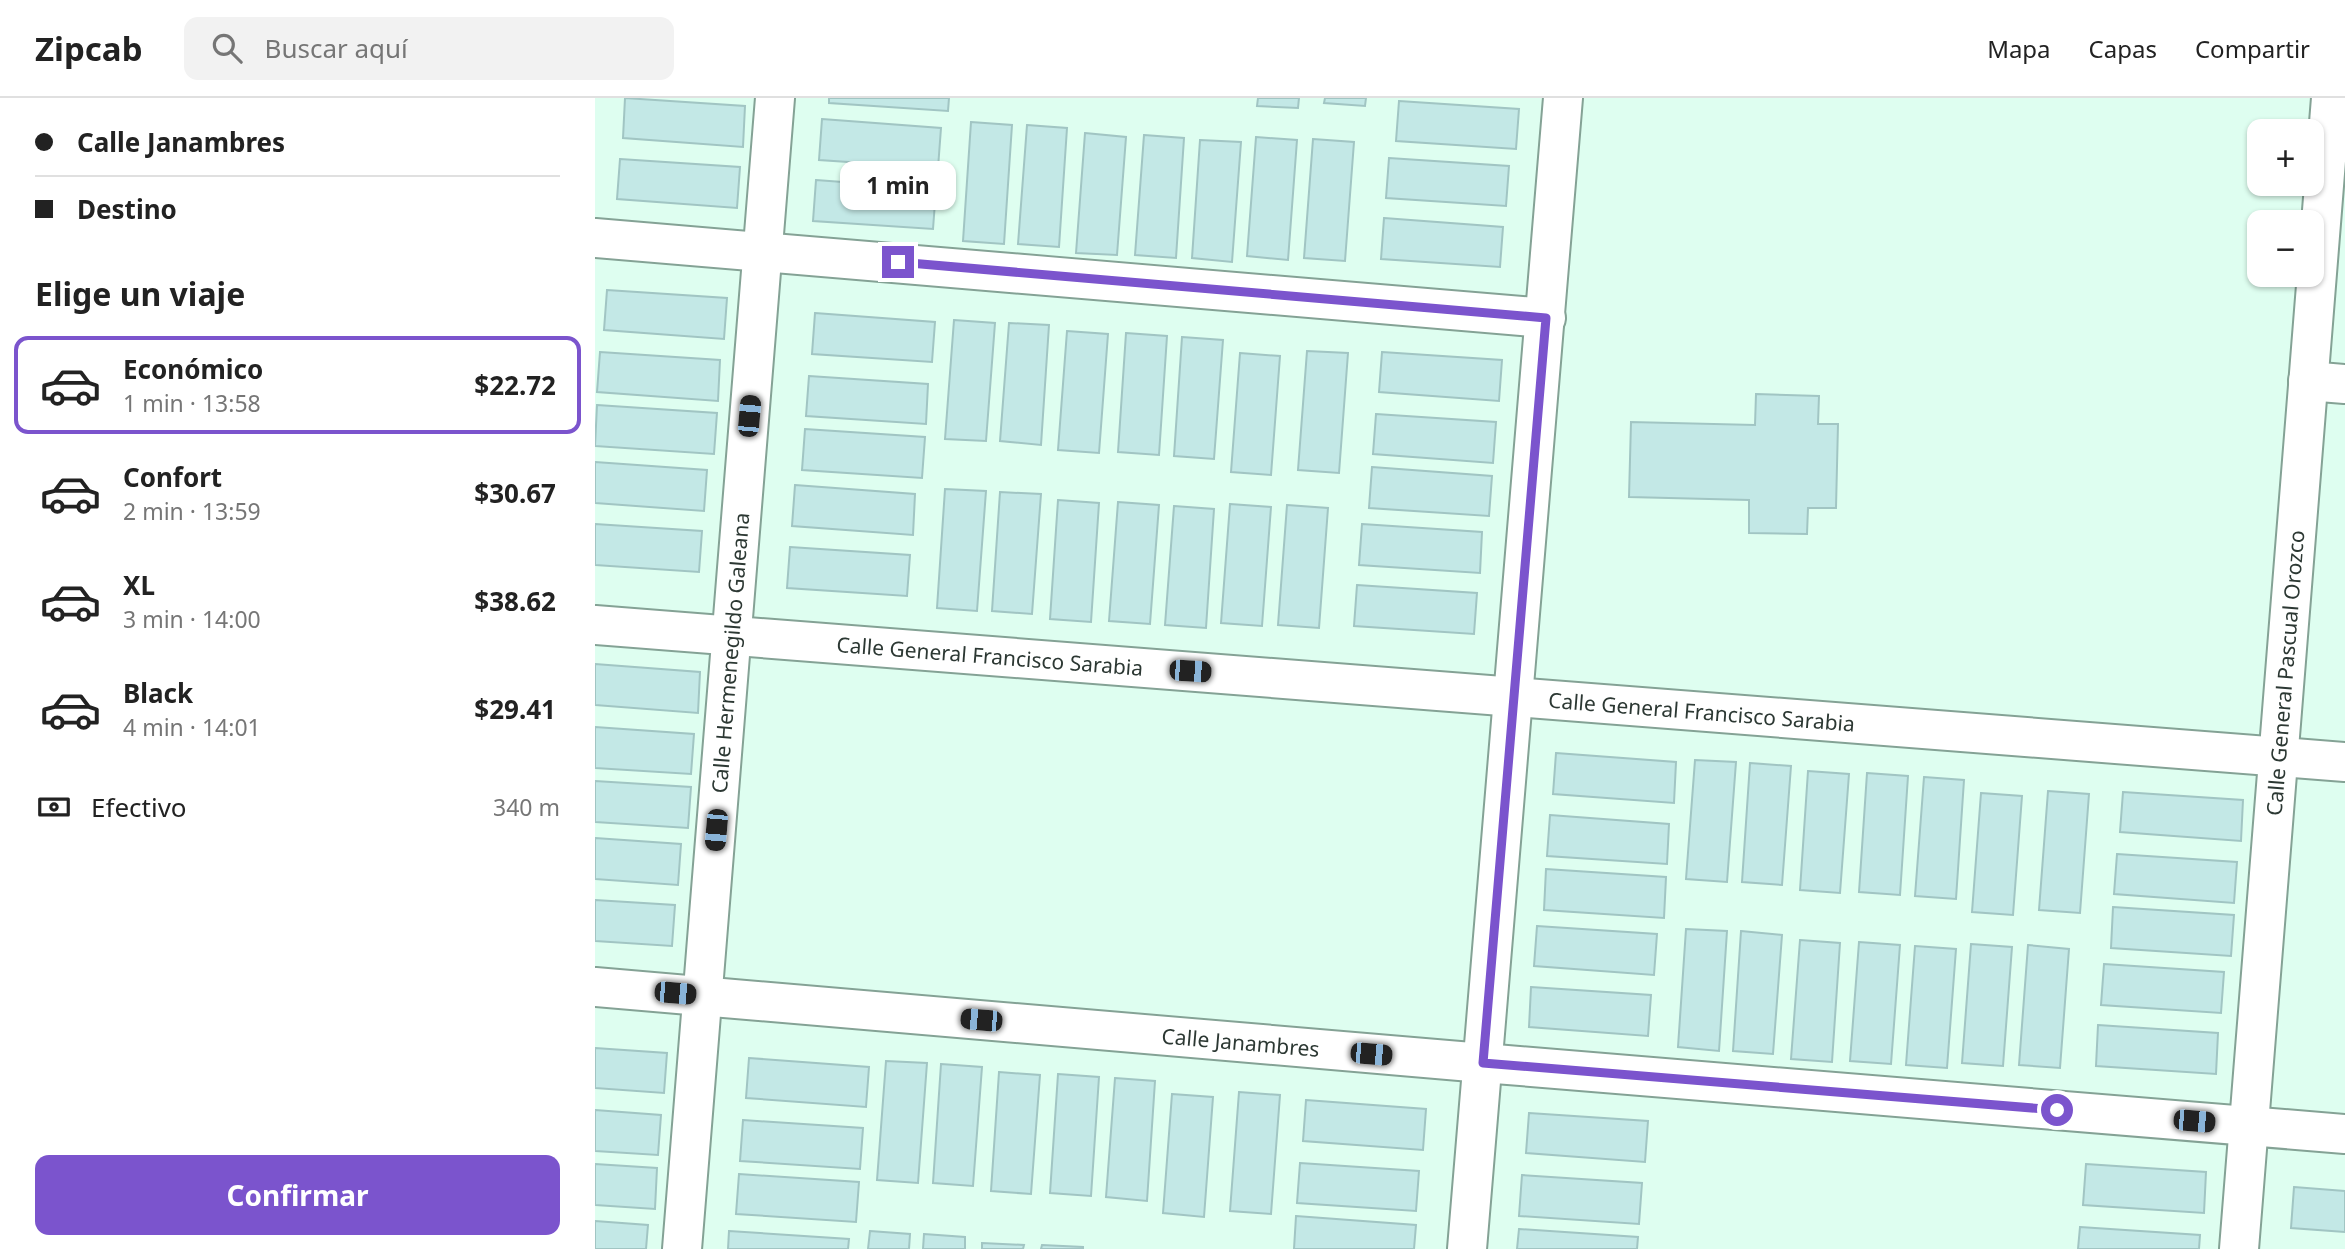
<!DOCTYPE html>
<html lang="es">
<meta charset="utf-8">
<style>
body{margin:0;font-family:"Noto Sans",sans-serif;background:#f2f2f2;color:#222;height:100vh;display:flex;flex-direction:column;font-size:26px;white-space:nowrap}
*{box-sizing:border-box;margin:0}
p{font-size:23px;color:#767676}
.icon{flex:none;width:38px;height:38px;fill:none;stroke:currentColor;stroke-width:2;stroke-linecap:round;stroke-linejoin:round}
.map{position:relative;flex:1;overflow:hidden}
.panel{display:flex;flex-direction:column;background:#fff;width:595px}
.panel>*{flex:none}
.hud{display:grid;align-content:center;height:154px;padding:0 35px;background:#fff}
.tools{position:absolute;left:1652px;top:21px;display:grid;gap:14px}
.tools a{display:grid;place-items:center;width:77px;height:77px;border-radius:14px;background:#fff;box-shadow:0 2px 5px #0004;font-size:35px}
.end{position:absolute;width:32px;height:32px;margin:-16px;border:9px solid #7b54cd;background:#fff;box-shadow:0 0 0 4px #fff}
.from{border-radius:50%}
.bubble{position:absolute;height:49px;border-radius:14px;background:#fff;box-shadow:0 2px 5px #0004;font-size:23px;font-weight:700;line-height:49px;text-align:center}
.car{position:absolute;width:21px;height:42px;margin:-21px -10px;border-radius:9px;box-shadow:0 0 5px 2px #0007;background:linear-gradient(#222 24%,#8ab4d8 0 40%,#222 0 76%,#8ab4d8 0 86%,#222 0)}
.hud b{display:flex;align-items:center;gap:24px;height:66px;font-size:26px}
.hud b+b{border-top:2px solid #e0e0e0}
.hud i{width:18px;height:18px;background:#222}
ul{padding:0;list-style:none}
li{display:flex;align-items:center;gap:21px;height:98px;margin:0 14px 10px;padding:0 21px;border:4px solid transparent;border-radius:14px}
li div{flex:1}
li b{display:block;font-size:26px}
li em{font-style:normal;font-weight:700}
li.on{border-color:#7b54cd}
li>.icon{width:63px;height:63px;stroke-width:1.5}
h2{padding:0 35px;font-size:32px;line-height:84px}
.pay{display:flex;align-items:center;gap:18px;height:77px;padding:0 35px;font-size:26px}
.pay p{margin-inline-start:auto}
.button{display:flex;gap:14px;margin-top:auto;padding:14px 35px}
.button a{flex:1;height:80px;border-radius:14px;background:#7b54cd;color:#fff;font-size:28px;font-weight:700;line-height:80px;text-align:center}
header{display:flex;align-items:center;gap:42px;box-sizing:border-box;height:98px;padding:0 35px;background:#fff;border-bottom:2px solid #e0e0e0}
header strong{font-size:33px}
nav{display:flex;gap:38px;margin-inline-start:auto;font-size:24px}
.search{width:490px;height:63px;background:#f2f2f2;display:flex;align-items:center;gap:18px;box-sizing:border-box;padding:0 24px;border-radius:14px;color:#767676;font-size:26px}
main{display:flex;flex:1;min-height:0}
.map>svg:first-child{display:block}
.building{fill:#c3e8e6;stroke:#a1c5c3;stroke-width:2}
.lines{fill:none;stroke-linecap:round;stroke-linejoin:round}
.minor-casing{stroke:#84a295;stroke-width:42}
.minor{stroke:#fff;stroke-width:38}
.route{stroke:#7b54cd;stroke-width:9}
.labels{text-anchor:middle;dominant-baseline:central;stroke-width:5;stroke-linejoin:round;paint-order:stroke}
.street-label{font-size:21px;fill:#2c3833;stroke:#fff}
</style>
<header>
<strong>Zipcab</strong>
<div class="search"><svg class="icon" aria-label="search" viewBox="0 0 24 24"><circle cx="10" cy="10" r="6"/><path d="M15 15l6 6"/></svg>Buscar aquí</div>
<nav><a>Mapa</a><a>Capas</a><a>Compartir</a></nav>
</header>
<main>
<section class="panel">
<div class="hud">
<b><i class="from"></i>Calle Janambres</b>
<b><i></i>Destino</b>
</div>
<h2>Elige un viaje</h2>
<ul>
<li class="on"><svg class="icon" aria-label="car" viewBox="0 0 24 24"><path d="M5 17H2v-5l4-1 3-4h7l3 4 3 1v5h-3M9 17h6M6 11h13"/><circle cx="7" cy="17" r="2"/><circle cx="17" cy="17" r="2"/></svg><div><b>Económico</b><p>1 min · 13:58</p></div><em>$22.72</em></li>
<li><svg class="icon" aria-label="car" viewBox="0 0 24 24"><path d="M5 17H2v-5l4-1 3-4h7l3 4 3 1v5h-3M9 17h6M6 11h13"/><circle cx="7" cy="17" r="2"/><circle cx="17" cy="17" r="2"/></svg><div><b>Confort</b><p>2 min · 13:59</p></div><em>$30.67</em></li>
<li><svg class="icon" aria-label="car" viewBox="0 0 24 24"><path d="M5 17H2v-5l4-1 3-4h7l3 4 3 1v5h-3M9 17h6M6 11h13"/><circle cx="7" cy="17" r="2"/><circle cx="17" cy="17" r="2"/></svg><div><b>XL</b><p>3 min · 14:00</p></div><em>$38.62</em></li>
<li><svg class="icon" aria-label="car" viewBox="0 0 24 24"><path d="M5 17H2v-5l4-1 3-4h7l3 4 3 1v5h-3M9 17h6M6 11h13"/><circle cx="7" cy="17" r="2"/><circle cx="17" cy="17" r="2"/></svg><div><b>Black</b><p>4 min · 14:01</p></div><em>$29.41</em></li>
</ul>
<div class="pay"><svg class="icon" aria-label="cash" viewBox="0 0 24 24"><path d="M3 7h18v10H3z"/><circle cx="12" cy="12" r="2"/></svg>Efectivo<p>340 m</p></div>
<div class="button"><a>Confirmar</a></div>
</section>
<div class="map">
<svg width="1750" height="1151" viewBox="0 0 1750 1151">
<rect width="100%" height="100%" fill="#defef0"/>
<g class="building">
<polygon points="30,0 150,8 148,49 28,40"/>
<polygon points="234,0 354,0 353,13 234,5"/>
<polygon points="663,0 704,0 703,10 662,8"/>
<polygon points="730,0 771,0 770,8 729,5"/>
<polygon points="804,3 924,11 921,51 801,43"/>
<polygon points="227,21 346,30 343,70 224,62"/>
<polygon points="376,24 417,27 409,146 368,143"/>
<polygon points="432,27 472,30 464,149 423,146"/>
<polygon points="490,35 531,39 522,157 481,155"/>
<polygon points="549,37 589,40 581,160 540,157"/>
<polygon points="661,39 702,42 693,162 652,158"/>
<polygon points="718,41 759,44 750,163 709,160"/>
<polygon points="605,42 646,44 637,164 597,160"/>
<polygon points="794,60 914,68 911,108 791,100"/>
<polygon points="25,61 145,69 142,110 22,101"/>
<polygon points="221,82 341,91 338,131 218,123"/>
<polygon points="789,120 908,129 905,169 786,161"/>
<polygon points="12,192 132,200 129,241 9,232"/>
<polygon points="220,215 340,224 337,264 217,256"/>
<polygon points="359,222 400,225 391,343 350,341"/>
<polygon points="414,225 454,227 446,347 405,343"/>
<polygon points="472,233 513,236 504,355 463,352"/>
<polygon points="531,235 572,238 564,357 523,354"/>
<polygon points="587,239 628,242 619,361 579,358"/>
<polygon points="712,253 753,255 744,375 703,372"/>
<polygon points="5,254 125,262 123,303 2,294"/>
<polygon points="787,254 907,262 904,303 784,294"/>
<polygon points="645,255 685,258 676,377 636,374"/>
<polygon points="214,278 333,286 331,326 211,318"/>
<polygon points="1161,296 1224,298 1223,326 1243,326 1241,410 1213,410 1212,436 1154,435 1154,402 1034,399 1036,324 1160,327"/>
<polygon points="2,307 122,315 119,356 0,348"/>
<polygon points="781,316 901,324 898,365 778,356"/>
<polygon points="210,331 330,339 327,380 207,372"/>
<polygon points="0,364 112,372 109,413 0,405"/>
<polygon points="777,369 897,378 894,418 774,410"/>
<polygon points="200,387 320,396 318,437 197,428"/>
<polygon points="350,391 391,393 382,513 342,510"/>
<polygon points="405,394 446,396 437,516 397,513"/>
<polygon points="463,402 504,405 496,524 455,521"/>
<polygon points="523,404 564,407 555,526 514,523"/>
<polygon points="635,406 676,409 667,528 626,525"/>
<polygon points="692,407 733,410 724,530 683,527"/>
<polygon points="579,408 619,411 611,530 570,527"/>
<polygon points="0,426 107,433 104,474 0,467"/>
<polygon points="767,426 887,434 885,475 764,467"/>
<polygon points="195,449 315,457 312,498 192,490"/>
<polygon points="762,487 882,495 879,536 759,528"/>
<polygon points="0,566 105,574 103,615 0,607"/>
<polygon points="0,629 99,636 96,676 0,670"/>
<polygon points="961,655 1081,664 1079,705 958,696"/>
<polygon points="1100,662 1141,664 1132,784 1091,781"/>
<polygon points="1155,665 1196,668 1187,787 1147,784"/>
<polygon points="1213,673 1254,676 1245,795 1205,792"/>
<polygon points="1272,675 1313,678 1305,797 1264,794"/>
<polygon points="1329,679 1369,682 1361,801 1320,798"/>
<polygon points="0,683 96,689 93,730 0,724"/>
<polygon points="1453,693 1494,696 1485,815 1444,812"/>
<polygon points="1528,694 1648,702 1646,743 1525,734"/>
<polygon points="1386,695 1427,698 1418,817 1377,814"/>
<polygon points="955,717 1074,726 1072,766 952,758"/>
<polygon points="0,740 86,746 83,787 0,781"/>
<polygon points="1522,756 1642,764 1639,805 1519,796"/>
<polygon points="951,771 1071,779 1069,820 949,812"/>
<polygon points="0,802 80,807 77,848 0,843"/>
<polygon points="1518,809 1639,817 1636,858 1516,850"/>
<polygon points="942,828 1062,836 1059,877 939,868"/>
<polygon points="1091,831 1132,833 1124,953 1083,949"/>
<polygon points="1146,833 1187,837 1178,956 1138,953"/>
<polygon points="1205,842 1245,845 1237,964 1196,961"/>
<polygon points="1264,844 1305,847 1296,966 1255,963"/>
<polygon points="1376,846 1417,849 1408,968 1367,965"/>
<polygon points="1433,847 1474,851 1465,970 1424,967"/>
<polygon points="1320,848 1361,851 1352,970 1311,967"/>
<polygon points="1509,866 1629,874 1626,915 1506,907"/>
<polygon points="936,889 1056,897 1053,938 934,929"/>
<polygon points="1503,927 1623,935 1621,976 1501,968"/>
<polygon points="0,950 72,955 69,995 0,990"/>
<polygon points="154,960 274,969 271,1009 151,1000"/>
<polygon points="291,963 332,965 323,1085 282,1082"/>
<polygon points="346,966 387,969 378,1088 338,1085"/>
<polygon points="404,974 445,977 436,1096 396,1093"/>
<polygon points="463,976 504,979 496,1098 455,1095"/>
<polygon points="520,980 560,983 552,1103 511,1099"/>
<polygon points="644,994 685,997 676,1116 635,1113"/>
<polygon points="577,996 618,999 609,1119 568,1115"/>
<polygon points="711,1002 831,1011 828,1052 708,1043"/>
<polygon points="0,1012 66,1017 63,1057 0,1053"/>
<polygon points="934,1015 1053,1023 1050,1064 931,1055"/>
<polygon points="148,1022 268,1030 265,1071 145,1063"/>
<polygon points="705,1065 824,1073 821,1113 702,1105"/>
<polygon points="0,1066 62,1070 60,1111 0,1107"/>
<polygon points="1491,1066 1611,1074 1609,1115 1488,1107"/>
<polygon points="144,1076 264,1084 261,1124 141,1116"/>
<polygon points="927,1077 1047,1085 1044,1126 924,1118"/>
<polygon points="1699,1089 1750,1093 1750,1134 1696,1130"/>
<polygon points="701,1118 821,1127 819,1151 699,1151"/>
<polygon points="0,1123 53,1127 51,1151 0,1151"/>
<polygon points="1485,1129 1605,1137 1604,1151 1483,1151"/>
<polygon points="924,1131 1043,1139 1042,1151 922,1151"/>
<polygon points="134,1133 254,1141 253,1151 133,1151"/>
<polygon points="275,1133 315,1136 314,1151 273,1151"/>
<polygon points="329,1136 370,1139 370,1151 328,1151"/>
<polygon points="387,1145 429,1147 428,1151 387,1151"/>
<polygon points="447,1147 488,1149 488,1151 446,1151"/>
</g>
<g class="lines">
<g class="minor-casing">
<g id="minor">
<polyline points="0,140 951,220"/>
<polyline points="1713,283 1750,286"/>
<path id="s1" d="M 0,527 L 1750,664"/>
<path id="s2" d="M 0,889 L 888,965 L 1750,1036"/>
<path id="s3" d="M 87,1151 L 180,0"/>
<polyline points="872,1151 968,0"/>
<path id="s4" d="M 1644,1151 L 1736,0"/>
</g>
</g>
<use href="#minor" class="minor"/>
</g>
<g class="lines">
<polyline class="route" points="303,164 951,220 888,965 1462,1012"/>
</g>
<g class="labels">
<g class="street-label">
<text stroke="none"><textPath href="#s3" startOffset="598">Calle Hermenegildo Galeana</textPath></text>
<text stroke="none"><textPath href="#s1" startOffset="396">Calle General Francisco Sarabia</textPath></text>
<text stroke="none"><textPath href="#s4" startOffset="578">Calle General Pascual Orozco</textPath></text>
<text stroke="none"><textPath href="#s1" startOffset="1110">Calle General Francisco Sarabia</textPath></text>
<text stroke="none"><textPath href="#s2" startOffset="648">Calle Janambres</textPath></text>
</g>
</g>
</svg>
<div class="tools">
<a>+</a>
<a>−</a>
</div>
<i class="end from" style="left:1462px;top:1012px"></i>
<i class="end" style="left:303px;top:164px"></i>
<div class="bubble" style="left:245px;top:63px;width:116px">1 min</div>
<i class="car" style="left:154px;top:318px;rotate:5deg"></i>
<i class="car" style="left:595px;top:573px;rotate:94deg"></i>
<i class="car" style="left:121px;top:732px;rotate:185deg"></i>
<i class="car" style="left:80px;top:895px;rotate:95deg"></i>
<i class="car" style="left:386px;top:922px;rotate:275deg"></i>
<i class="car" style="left:776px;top:956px;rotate:95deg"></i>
<i class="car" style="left:1599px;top:1023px;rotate:95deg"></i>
</div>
</main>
